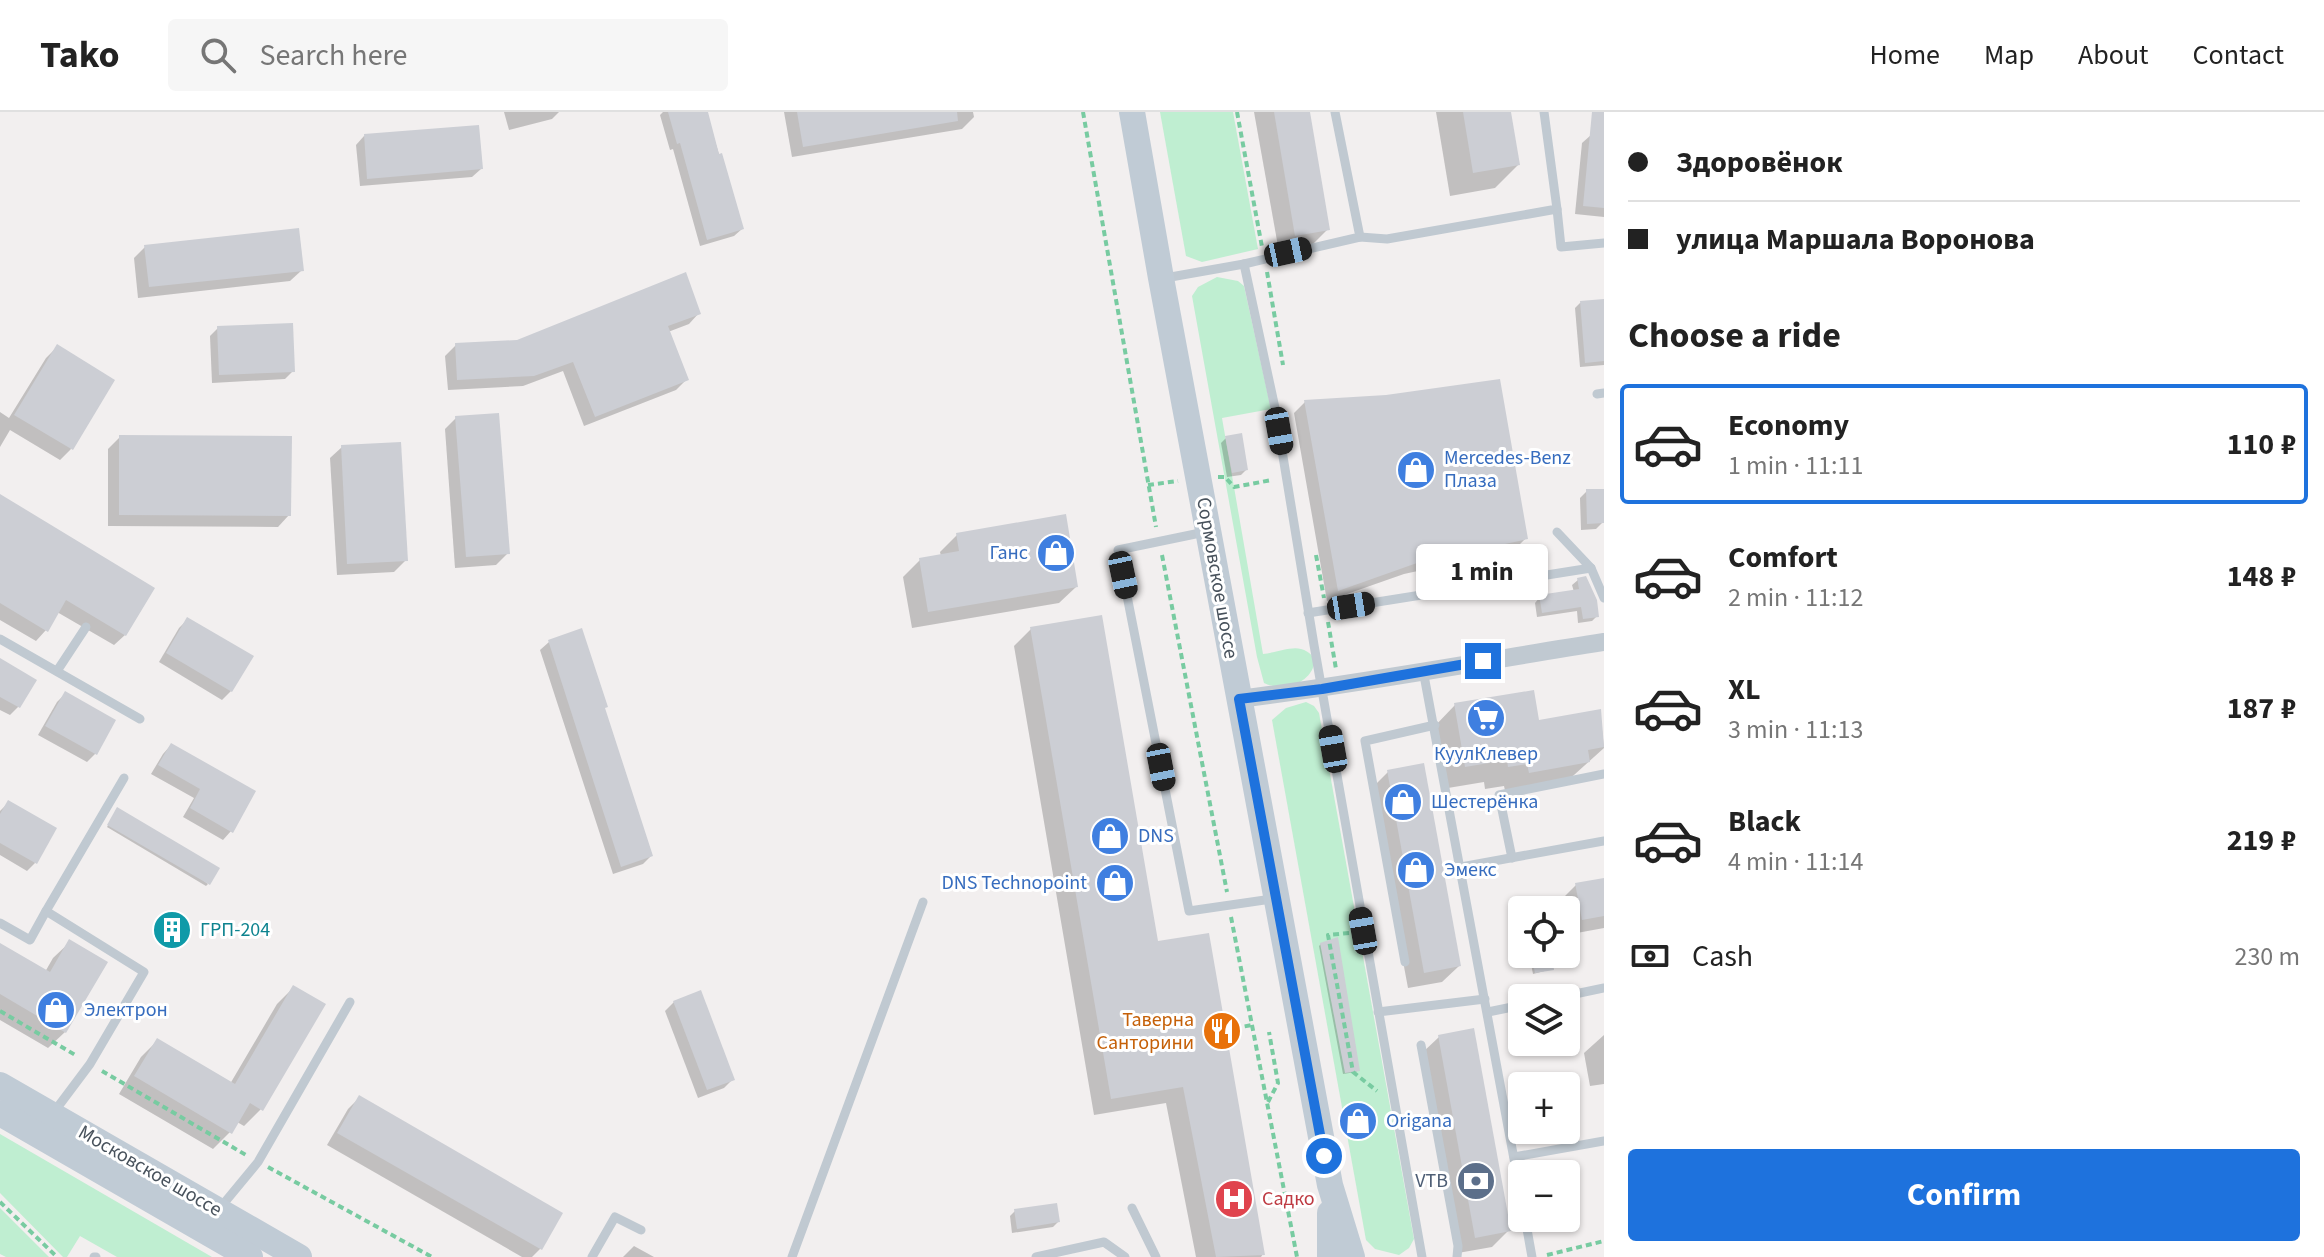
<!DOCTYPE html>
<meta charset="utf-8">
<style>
body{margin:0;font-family:"Source Sans 3",sans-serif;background:#f6f6f6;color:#222;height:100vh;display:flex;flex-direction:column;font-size:30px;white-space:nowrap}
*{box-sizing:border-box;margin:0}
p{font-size:26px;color:#767676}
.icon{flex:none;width:44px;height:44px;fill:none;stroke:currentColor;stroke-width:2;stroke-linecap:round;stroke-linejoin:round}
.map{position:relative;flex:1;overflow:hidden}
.panel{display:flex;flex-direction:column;background:#fff;width:720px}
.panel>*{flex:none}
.banner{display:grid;align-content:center;height:176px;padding:0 24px;background:#fff}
.fabs{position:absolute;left:1508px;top:784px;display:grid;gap:16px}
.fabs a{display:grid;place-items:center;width:72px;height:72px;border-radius:8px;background:#fff;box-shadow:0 2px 6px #0004;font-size:40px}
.end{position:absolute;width:36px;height:36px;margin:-18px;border:10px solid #1e72dd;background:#fff;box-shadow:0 0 0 4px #fff}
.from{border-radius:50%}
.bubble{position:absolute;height:56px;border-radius:8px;background:#fff;box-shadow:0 2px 6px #0004;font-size:26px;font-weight:700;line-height:56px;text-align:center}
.car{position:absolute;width:24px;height:48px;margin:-24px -12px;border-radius:10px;box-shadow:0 0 6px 2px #0007;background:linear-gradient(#222 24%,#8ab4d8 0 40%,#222 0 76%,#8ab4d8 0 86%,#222 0)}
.banner b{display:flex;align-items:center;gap:28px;height:76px;font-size:30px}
.banner b+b{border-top:2px solid #e0e0e0}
.banner i{width:20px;height:20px;background:#222}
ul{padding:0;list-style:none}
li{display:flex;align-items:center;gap:24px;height:120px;margin:0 16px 12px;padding:0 8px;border:4px solid transparent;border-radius:8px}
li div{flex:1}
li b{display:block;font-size:30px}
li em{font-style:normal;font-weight:700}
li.active{border-color:#1e72dd}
li>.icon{width:72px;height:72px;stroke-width:1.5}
h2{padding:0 24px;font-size:36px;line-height:96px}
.pay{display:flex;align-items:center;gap:20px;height:88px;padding:0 24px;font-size:30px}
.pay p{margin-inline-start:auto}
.cta{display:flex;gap:16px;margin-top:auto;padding:16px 24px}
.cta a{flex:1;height:92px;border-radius:8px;background:#1e72dd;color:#fff;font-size:32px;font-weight:700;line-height:92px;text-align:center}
header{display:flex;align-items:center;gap:48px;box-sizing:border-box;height:112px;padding:0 40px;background:#fff;border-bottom:2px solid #e0e0e0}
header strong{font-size:38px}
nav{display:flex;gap:44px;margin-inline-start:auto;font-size:28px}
.search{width:560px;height:72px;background:#f6f6f6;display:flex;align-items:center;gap:20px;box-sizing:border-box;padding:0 28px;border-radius:8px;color:#767676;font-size:30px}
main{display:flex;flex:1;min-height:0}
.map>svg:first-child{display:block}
.green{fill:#bfeed1}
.shadow{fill:#0003}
.building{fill:#ccced4}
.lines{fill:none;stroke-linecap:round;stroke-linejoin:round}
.path{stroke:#78cba1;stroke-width:4;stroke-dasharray:6 4;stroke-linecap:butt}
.lane{stroke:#c0c9d1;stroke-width:9}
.street{stroke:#c0c9d1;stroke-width:18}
.secondary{stroke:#c0cbd5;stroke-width:26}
.route{stroke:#1e72dd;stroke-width:10}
.labels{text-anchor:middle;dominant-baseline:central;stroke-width:6;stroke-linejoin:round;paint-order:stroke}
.shop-label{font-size:20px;fill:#366cbe;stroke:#fff;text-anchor:start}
.street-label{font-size:20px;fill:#48525c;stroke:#fff}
.culture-label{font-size:20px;fill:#0d838f;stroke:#fff;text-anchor:start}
.food-label{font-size:20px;fill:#c56008;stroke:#fff;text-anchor:end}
.service-label{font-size:20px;fill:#4e5e75;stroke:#fff;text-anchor:end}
.health-label{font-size:20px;fill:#be3a42;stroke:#fff;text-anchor:start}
</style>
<header>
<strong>Tako</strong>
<div class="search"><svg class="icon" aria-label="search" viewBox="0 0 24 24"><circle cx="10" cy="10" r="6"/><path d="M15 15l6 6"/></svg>Search here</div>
<nav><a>Home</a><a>Map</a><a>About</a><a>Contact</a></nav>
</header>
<main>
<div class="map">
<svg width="1604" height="1145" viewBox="0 0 1604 1145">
<rect width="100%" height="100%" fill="#f2efef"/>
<g class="green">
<polygon points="1160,0 1233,0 1258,137 1202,150 1186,144"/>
<path d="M 1217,165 L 1238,169 L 1244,174 L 1271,297 L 1222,306 L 1263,542 C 1274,541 1291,534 1301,537 C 1333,546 1300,588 1264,571 L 1257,545 L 1192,184 L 1198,175 Z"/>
<polygon points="1306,590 1314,594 1319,601 1414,1127 1409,1136 1399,1143 1375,1137 1366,1128 1272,608 1286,596"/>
<polygon points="0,1022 212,1145 117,1145 80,1124 67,1145 63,1145 0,1081"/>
<polygon points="0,1096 49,1145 6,1145 0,1142"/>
</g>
<g class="shadow">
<polygon points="504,0 559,0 552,7 509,18"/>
<polygon points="663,0 706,0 742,117 734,124 700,134 673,37 670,38 660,3"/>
<polygon points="784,0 973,0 974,5 962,17 792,45"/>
<polygon points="1254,0 1308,0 1328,117 1311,134 1279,140"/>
<polygon points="1436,0 1509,0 1518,53 1495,76 1450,84"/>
<polygon points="1591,23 1604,24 1604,105 1575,102 1582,31"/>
<polygon points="364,24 481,57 472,65 360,74 356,33"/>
<polygon points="145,135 302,158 290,169 138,186 134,146"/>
<polygon points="1604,189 1604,253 1580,255 1575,196 1580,191"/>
<polygon points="699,201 689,212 668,220 686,268 676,278 584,314 563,259 523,274 448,278 445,244 456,233 518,230"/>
<polygon points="218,216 293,259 285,267 212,271 210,224"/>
<polygon points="57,235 71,337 60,348 10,318 0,335 0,300 9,306 46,246"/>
<polygon points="1305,290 1526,426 1514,438 1404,462 1327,489 1294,301"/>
<polygon points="456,306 508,441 496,453 455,456 445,317"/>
<polygon points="120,325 289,403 278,415 108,414 108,337"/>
<polygon points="1226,326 1246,358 1241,363 1227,365 1221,331"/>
<polygon points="342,335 406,448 394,460 337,463 330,346"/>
<polygon points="1587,379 1604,379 1603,410 1596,417 1581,418 1580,386"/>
<polygon points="0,384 125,523 114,533 57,500 46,518 36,529 0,508"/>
<polygon points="957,423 1076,475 1059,491 912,516 903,465 920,448 941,444 940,440"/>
<polygon points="1578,468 1597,504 1592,509 1578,511 1577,499 1537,505 1535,491 1540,485 1574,480 1572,473"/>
<polygon points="188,507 231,579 222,588 159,550 179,516"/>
<polygon points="1031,517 1156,832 1263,1142 1261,1145 1196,1145 1166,991 1094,1003 1014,534"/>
<polygon points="581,519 603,597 651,744 643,752 613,762 540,538 549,530"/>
<polygon points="0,548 34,568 18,595 10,603 0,598"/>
<polygon points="65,582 114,609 95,642 87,650 38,623 57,590"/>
<polygon points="1455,593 1537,610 1600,599 1604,636 1564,672 1506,683 1504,674 1485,677 1484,670 1442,677 1432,617"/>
<polygon points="171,633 231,719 223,728 183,705 194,686 151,662 163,642"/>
<polygon points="1388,660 1459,854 1442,870 1408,876 1371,677"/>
<polygon points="9,690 35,751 27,759 0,743 0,699"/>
<polygon points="116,700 208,772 206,774 107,715"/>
<polygon points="1604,768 1604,816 1566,823 1566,798 1561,798 1559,790 1576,773"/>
<polygon points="70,830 65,920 48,936 0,908 0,834 45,860 53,846"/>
<polygon points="1321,832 1358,958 1356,960 1343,962 1319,834"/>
<polygon points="1529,842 1549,842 1552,857 1533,862"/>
<polygon points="294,875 261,997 244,1014 237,1010 230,1020 213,1037 119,982 141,945 157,929 230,972 277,892"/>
<polygon points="674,890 733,967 724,976 698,986 665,899"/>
<polygon points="1604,923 1604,972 1590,974 1584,941"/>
<polygon points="1439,925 1509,1118 1492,1135 1458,1141 1422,941"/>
<polygon points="359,986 561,1102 540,1137 532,1145 522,1145 327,1033 348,997"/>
<polygon points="1015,1099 1058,1110 1053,1115 1012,1121 1010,1104"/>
<polygon points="634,1134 654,1145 623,1145"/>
</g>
<g class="building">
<polygon points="668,0 708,0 719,42 722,41 744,117 707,128 680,31 677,32"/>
<polygon points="797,0 957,0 958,9 803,35"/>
<polygon points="1274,0 1310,0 1330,118 1295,124"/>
<polygon points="1463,0 1511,0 1520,53 1473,61"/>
<polygon points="1592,0 1604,0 1604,96 1583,94"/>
<polygon points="479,13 483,57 367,67 364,22"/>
<polygon points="299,116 304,159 149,175 144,133"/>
<polygon points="686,160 701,202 668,214 689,268 595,305 573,250 534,264 457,268 455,231 517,228"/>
<polygon points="1604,187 1604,249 1585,251 1580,189"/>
<polygon points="293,211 295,260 219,263 217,214"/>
<polygon points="57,232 115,268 73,338 14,303"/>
<polygon points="1500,267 1528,427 1417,451 1338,479 1304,288 1386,283"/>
<polygon points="499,301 510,442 466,445 455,304"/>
<polygon points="1242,321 1248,358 1232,361 1225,324"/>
<polygon points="119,323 292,324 291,404 119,403"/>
<polygon points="401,330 408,449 347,452 341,333"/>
<polygon points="1586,377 1604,377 1604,411 1587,412"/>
<polygon points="0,382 155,476 126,524 66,488 48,520 0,491"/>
<polygon points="1066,402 1078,475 928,500 919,446 959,439 956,421"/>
<polygon points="1586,464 1597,488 1599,505 1583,507 1581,495 1542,501 1539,483 1579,477 1577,466"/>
<polygon points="1102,503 1158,829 1209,821 1265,1143 1216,1145 1183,975 1111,987 1030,515"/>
<polygon points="187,505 254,544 232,580 166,541"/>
<polygon points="582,516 608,595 605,596 653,744 621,755 548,528"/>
<polygon points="0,546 37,568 20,596 0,585"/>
<polygon points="1534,578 1539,608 1601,597 1604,635 1588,638 1590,650 1529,661 1527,652 1508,655 1507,648 1465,655 1454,591"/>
<polygon points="65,579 116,608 97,643 45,614"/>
<polygon points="171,631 256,679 233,721 190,696 200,677 158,653"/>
<polygon points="1424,651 1461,854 1424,861 1387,658"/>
<polygon points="8,688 57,716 37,752 0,731 0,702"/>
<polygon points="117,695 220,756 210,773 107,713"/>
<polygon points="1604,766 1604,804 1582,808 1575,771"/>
<polygon points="1338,825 1360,959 1345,961 1320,831"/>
<polygon points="69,827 108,850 66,921 0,882 0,831 50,860"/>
<polygon points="1531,842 1552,842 1554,858 1535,861"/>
<polygon points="293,873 326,892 263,999 250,991 232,1022 134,964 157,926 235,972"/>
<polygon points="701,878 735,968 707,978 673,889"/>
<polygon points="1474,916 1511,1119 1475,1126 1438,923"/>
<polygon points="359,983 563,1101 542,1138 337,1021"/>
<polygon points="1057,1091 1060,1110 1017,1117 1014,1097"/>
</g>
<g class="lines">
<g class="path">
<polyline points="1083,0 1156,415"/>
<polyline points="1237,0 1262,135"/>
<polyline points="1267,160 1283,253"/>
<polyline points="1218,365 1225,365 1234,375 1272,368"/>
<polyline points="1148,373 1178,369"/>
<polyline points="1162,443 1227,780"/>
<polyline points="1316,443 1324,486"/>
<polyline points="1328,510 1336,557"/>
<polyline points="1231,805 1297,1145"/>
<polyline points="1349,821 1328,823 1353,960 1377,979"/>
<polyline points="0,899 77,944"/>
<polyline points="1225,918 1252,913"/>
<polyline points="102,959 246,1043"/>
<polyline points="1268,990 1278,971 1269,920"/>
<polyline points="268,1055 432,1145"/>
<polyline points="0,1090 57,1145"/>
<polyline points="1547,1143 1604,1129"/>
</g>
<g class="lane">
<polyline points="1335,0 1360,125 1244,152 1275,296 1314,533 1422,1145"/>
<polyline points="1557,97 1561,135 1604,131"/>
<polyline points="1360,125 1387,127 1557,97 1544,0"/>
<polyline points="1165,166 1244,152"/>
<polyline points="1597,282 1604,281"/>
<polyline points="1205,420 1118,438 1189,799 1272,787"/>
<polyline points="1557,420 1591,456 1604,486"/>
<polyline points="1308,501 1591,456"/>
<polyline points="0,527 140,607"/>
<polyline points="1423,558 1522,1090"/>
<polyline points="57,559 86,515"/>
<polyline points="1512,746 1499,683 1604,662"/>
<polyline points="1461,755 1604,729"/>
<polyline points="46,799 124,666"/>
<polyline points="0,811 30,828 46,799 144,860 90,952 54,1000"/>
<polyline points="1405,850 1365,629 1435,613"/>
<polyline points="1556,886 1604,876"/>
<polyline points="1378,900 1485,887"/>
<polyline points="1488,900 1522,893"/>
<polyline points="1421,933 1458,1134 1457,1145"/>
<polyline points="1514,1045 1604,1029"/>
<polyline points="220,1096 258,1050 350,890"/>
<polyline points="1132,1096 1156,1145"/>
<polyline points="1525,1106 1532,1145"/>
<polyline points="94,1145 96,1145"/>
<polyline points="592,1145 615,1105 641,1118"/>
<polyline points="792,1145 923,790"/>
<polyline points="1036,1145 1104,1130 1125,1145"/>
</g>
<path class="street" d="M 1239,587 C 1361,572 1482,549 1604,530"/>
<g class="secondary">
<polyline points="1132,0 1161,166 1330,1073 1352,1145"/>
<polyline points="0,973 299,1145"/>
<polyline points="0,1001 250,1145"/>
<polyline points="1330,1101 1330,1145"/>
</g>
</g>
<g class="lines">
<polyline class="route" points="1324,1044 1239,587 1322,577 1483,549"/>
</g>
<defs>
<g id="shop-disc" transform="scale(2)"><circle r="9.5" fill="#3f7fe0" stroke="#fff"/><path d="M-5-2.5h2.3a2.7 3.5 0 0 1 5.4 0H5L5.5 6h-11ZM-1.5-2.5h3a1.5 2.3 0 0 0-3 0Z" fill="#fff"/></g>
<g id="supermarket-disc" transform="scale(2)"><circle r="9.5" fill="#3f7fe0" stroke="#fff"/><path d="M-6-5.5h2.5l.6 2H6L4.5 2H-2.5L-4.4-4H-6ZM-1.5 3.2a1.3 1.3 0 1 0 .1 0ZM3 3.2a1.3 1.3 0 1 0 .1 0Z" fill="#fff"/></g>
<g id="building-disc" transform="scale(2)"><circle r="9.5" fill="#0f9aa8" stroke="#fff"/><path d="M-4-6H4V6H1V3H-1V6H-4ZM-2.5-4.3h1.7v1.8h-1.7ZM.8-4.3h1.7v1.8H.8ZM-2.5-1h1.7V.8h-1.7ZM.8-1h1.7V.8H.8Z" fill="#fff"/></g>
<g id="restaurant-disc" transform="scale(2)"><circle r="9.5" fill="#e8710a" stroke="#fff"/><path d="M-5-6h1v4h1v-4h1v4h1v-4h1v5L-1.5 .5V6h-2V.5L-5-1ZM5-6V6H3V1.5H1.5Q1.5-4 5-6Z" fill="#fff"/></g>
<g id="bank-disc" transform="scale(2)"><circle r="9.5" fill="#5c6f8a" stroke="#fff"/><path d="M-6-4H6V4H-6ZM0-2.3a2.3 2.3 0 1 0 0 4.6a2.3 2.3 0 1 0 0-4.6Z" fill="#fff"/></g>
<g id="hospital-disc" transform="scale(2)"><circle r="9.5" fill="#e0444e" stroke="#fff"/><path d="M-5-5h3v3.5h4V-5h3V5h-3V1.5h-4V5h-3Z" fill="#fff"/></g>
</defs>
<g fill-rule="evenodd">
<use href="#shop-disc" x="1416" y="358"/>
<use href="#shop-disc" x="1056" y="441"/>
<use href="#supermarket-disc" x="1486" y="606"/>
<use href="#shop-disc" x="1403" y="690"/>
<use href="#shop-disc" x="1110" y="724"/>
<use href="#shop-disc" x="1416" y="758"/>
<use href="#shop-disc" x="1115" y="771"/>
<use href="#building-disc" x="172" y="818"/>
<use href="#shop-disc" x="56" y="898"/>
<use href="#restaurant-disc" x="1222" y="919"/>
<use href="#shop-disc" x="1358" y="1009"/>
<use href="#bank-disc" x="1476" y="1069"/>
<use href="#hospital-disc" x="1234" y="1087"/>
</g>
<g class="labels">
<g class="shop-label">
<text x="1444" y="346">Mercedes-Benz<tspan x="1444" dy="23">Плаза</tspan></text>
<text x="1028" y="441" text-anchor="end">Ганс</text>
<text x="1486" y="642" text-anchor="middle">КуулКлевер</text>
<text x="1431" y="690">Шестерёнка</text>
<text x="1138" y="724">DNS</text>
<text x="1444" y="758">Эмекс</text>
<text x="1087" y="771" text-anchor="end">DNS Technopoint</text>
<text x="84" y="898">Электрон</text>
<text x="1386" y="1009">Origana</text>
</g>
<g class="street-label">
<text transform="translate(1217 466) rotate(80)">Сормовское шоссе</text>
<text transform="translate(150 1059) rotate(30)">Московское шоссе</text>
</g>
<g class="culture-label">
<text x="200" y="818">ГРП-204</text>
</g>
<g class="food-label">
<text x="1194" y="908">Таверна<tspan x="1194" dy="23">Санторини</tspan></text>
</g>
<g class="service-label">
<text x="1448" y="1069">VTB</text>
</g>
<g class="health-label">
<text x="1262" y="1087">Садко</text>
</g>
</g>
</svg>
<div class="fabs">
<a><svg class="icon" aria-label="locate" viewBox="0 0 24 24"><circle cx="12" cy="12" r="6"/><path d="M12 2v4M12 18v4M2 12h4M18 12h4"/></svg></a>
<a><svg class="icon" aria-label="layers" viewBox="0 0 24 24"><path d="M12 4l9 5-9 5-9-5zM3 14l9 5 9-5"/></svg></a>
<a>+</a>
<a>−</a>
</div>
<i class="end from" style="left:1324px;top:1044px"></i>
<i class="end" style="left:1483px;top:549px"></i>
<div class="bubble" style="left:1416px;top:432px;width:132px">1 min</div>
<i class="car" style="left:1288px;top:140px;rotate:78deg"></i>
<i class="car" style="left:1279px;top:319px;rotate:170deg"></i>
<i class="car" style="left:1123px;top:463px;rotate:168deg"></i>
<i class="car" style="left:1351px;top:494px;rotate:81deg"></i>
<i class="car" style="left:1333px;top:637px;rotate:350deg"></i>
<i class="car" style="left:1161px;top:655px;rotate:169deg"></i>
<i class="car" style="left:1363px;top:819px;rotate:350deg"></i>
</div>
<section class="panel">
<div class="banner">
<b><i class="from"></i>Здоровёнок</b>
<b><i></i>улица Маршала Воронова</b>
</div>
<h2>Choose a ride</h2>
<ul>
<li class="active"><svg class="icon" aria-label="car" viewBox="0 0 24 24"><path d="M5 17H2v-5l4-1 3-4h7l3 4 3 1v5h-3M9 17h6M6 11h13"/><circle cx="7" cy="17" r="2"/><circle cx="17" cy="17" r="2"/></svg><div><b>Economy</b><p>1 min · 11:11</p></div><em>110 ₽</em></li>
<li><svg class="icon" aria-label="car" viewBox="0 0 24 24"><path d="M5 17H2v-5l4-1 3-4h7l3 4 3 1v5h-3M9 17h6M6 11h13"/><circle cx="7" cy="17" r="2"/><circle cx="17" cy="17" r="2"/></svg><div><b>Comfort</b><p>2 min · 11:12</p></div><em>148 ₽</em></li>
<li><svg class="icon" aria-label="car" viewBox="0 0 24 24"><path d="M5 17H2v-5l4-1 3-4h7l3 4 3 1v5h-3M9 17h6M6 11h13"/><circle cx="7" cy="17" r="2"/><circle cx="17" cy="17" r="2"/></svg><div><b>XL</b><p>3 min · 11:13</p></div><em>187 ₽</em></li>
<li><svg class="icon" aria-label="car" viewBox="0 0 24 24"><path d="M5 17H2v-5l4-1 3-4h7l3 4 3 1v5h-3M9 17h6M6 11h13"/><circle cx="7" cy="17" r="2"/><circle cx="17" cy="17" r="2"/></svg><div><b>Black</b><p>4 min · 11:14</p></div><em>219 ₽</em></li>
</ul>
<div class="pay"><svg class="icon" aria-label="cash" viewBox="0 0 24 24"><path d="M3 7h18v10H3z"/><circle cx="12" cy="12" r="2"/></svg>Cash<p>230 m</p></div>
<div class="cta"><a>Confirm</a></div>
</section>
</main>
